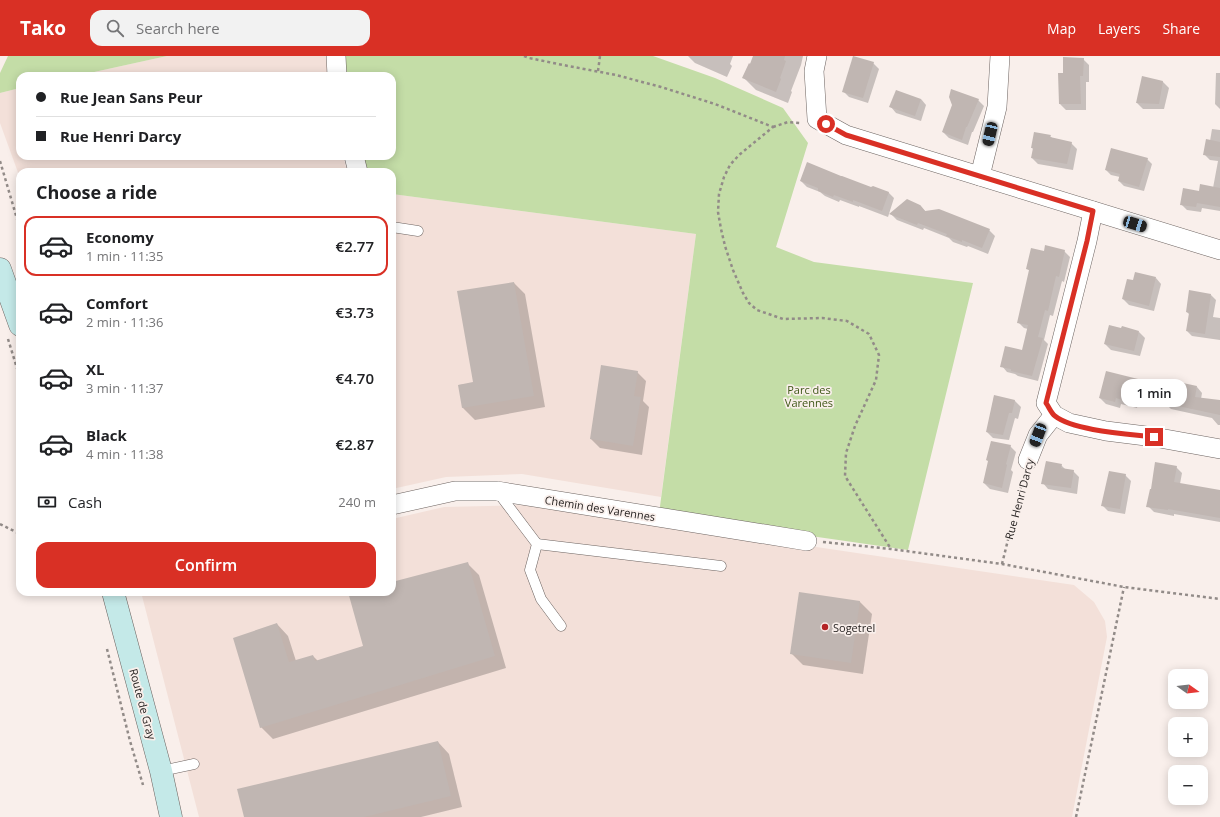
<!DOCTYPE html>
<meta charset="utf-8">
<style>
body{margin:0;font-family:"Open Sans",sans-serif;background:#f2f2f2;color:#202124;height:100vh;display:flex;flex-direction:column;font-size:15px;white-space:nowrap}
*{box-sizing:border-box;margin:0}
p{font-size:13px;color:#757577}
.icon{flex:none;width:22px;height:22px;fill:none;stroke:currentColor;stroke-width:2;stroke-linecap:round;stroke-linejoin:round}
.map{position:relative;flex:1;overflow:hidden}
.side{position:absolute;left:16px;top:112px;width:380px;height:428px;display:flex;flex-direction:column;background:#fff;border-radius:12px;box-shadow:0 2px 10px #0003}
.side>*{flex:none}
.guide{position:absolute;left:16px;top:16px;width:380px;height:88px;border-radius:12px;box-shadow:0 2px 10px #0003;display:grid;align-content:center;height:88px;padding:0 20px;background:#fff}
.needle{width:26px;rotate:104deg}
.controls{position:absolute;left:1168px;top:613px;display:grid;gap:8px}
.controls a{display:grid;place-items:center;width:40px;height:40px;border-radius:8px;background:#fff;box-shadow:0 2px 10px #0003;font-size:20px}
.end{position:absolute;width:18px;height:18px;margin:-9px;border:5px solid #d93025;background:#fff;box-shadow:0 0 0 2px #fff}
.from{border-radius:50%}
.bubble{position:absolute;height:28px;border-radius:12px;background:#fff;box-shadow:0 2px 10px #0003;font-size:13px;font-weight:600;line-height:28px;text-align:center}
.car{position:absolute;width:12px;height:24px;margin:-12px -6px;border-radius:5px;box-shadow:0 0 3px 1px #0007;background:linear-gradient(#222 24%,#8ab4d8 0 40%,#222 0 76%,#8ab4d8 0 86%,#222 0)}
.guide b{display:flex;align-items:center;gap:14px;height:38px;font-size:15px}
.guide b+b{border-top:1px solid #e0e0e0}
.guide i{width:10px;height:10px;background:#202124}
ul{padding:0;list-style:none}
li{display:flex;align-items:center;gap:12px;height:60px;margin:0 8px 6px;padding:0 12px;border:2px solid transparent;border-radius:12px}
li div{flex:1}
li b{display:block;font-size:15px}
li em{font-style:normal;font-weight:600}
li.current{border-color:#d93025}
li>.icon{width:36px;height:36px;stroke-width:1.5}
h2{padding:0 20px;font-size:18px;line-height:48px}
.pay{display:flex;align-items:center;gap:10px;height:44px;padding:0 20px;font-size:15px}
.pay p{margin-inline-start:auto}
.button{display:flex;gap:8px;margin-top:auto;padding:8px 20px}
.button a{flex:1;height:46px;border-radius:12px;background:#d93025;color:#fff;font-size:16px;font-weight:600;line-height:46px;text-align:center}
header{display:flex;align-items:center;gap:24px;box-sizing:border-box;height:56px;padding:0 20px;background:#d93025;color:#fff}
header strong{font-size:19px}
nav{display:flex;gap:22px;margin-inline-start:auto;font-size:14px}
.search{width:280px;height:36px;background:#f2f2f2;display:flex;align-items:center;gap:10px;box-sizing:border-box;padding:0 14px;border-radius:12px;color:#757577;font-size:15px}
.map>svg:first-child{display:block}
.built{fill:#f3e0d9}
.green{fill:#c4dda7}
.shadow{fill:#0003}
.building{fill:#c0b6b2}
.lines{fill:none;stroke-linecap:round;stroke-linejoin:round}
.lane-casing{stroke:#6d6461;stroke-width:11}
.street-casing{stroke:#6d6461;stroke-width:20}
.secondary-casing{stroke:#6d6461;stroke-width:23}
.path{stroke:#928b88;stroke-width:2.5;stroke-dasharray:3 3;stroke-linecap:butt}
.lane{stroke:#fff;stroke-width:10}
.street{stroke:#fff;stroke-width:19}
.secondary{stroke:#c4e9e8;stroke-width:22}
.route{stroke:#d93025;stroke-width:5}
.poi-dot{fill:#b42426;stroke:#f9efeb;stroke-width:1.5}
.labels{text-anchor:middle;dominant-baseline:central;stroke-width:3.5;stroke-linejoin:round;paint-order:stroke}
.park-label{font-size:11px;fill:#3e5616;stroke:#f9efeb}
.street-label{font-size:11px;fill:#262221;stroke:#f9efeb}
.poi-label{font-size:11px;fill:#262221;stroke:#f9efeb;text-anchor:start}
</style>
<header>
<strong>Tako</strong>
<div class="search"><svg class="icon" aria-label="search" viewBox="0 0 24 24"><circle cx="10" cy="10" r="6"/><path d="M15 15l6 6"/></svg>Search here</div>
<nav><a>Map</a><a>Layers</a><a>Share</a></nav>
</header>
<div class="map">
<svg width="1220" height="761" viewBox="0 0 1220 761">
<rect width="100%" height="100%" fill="#f9efeb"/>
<g class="built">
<polygon points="167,0 326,0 329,20 76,20"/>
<polygon points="20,32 20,100 343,100 347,116 20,116 20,122 0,67 0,37"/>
<polygon points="392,138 696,178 661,441 522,418 446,421 392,433"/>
<polygon points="530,449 1074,529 1094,546 1105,565 1107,581 1072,761 199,761 141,536 392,536 392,463 444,451"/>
</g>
<g class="green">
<polygon points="8,0 167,0 76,20 20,20 20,32 0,37 0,17"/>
<polygon points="344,0 653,0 715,22 783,52 808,87 776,191 814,206 973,227 908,494 659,458 696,178 392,138 392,116 367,116 362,100 392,100 392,20 345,20"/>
</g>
<g class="shadow">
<polygon points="688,0 733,0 730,8 732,10 727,21 695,7"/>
<polygon points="754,0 803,0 801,9 791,35 792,36 788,47 756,34 744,22"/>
<polygon points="1083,3 1089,9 1089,26 1086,26 1086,54 1066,54 1060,48 1064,18"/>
<polygon points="873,7 879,13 868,47 849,41 843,35"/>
<polygon points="1216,17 1220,17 1220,53 1215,48"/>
<polygon points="1143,21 1163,26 1169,32 1164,53 1143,53 1137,47"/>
<polygon points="921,43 926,49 921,65 896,57 891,51"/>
<polygon points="978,44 984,50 973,76 972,76 968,89 949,82 943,76"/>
<polygon points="1212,73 1220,74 1220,155 1202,152 1201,156 1187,154 1181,148 1200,136 1213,132 1218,105 1210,104 1205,99 1210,85"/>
<polygon points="1050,80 1052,82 1071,87 1077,93 1073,114 1038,108 1032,102 1034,94 1032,92"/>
<polygon points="1147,103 1152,108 1144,135 1124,130 1119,125 1120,121 1111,119 1106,114"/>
<polygon points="205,113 208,116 192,116"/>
<polygon points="801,125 871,132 888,136 894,142 888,161 859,150 859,151 840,144 839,146 825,140 820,136 807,131"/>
<polygon points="920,149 926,156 989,174 995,180 988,198 968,190 967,191 953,186 949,182 924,172 923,174 897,164 891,158"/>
<polygon points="1064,195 1070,201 1064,226 1062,225 1053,260 1050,259 1044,284 1048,288 1038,325 1018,320 1015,318 1007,316 1002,310 1023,295 1028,273 1024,272 1018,266 1030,215 1028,213 1045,196"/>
<polygon points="1156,222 1161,228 1154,255 1129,249 1123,243"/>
<polygon points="514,227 525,238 545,351 475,364 463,352 459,329 475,327"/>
<polygon points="1211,239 1216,244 1213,261 1220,262 1220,284 1192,280 1187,275 1190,259 1187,256"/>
<polygon points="1139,276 1145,282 1140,300 1111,294 1105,288"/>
<polygon points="637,316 646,325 643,345 649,351 642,399 600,392 591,383"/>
<polygon points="1137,323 1143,329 1137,352 1121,348 1120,352 1106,348 1100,342"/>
<polygon points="1197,331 1202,337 1201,343 1220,345 1220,369 1218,369 1212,362 1171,353 1165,347"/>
<polygon points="994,341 1015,345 1021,351 1018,363 1015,362 1009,384 993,382 987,376"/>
<polygon points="1010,390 1016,396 1011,414 1013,416 1008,437 990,433 984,427"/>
<polygon points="1061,409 1066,414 1073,415 1079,421 1077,438 1048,433 1043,427"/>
<polygon points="1176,411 1182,417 1180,428 1220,435 1220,466 1174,458 1174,460 1154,456 1148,450"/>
<polygon points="1125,419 1131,425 1125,458 1108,455 1102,449"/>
<polygon points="467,507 479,519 506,612 273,683 261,671 277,568 288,580 296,605 313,600 318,605 365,590 358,536 392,536 392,527"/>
<polygon points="800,537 860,546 872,558 863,618 803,609 791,597"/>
<polygon points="438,686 449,698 462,751 421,761 245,761"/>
</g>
<g class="building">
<polygon points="753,0 785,0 784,4 786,5 780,22 781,23 776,36 742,22 749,7 750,8"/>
<polygon points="853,0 874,6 863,42 842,36"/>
<polygon points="1063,1 1084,2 1083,20 1080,20 1081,48 1059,48 1058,17 1063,17"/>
<polygon points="1142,20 1163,25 1159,48 1136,47"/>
<polygon points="951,33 979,43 967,71 966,71 962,84 942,76 952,49 949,41"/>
<polygon points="896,34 921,43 915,60 889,51"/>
<polygon points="1034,76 1051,79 1050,81 1072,86 1067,108 1031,102 1033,92 1031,92"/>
<polygon points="1206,83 1220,86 1220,101 1203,99"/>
<polygon points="1111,92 1148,102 1139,131 1118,125 1120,118 1105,114"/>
<polygon points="807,106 841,120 842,120 871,131 873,130 889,136 882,155 853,144 853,146 834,139 833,141 818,135 818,132 800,125"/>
<polygon points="1200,128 1220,132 1220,151 1197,147 1196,151 1180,149 1183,132 1199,135"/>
<polygon points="907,143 920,149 925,155 939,153 990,173 982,192 962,184 962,186 946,180 947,178 918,167 917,169 889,158"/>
<polygon points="1045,189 1065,194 1059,221 1056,220 1048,255 1045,254 1038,281 1043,282 1032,320 1011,315 1011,313 1000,311 1005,290 1022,294 1028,269 1017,267 1029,214 1026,213 1031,192 1044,195"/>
<polygon points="1135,216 1156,221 1149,250 1122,243 1127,223 1133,224"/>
<polygon points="514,226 534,340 462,352 458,329 473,326 457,235"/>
<polygon points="1189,234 1211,238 1205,278 1186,275 1189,257 1186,256"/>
<polygon points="1109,269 1121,272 1122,270 1139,275 1134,295 1104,288"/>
<polygon points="601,309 638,315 634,340 641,341 633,390 590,383"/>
<polygon points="1106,315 1138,323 1131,347 1116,342 1115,346 1099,342"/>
<polygon points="1169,324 1197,330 1195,341 1220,344 1220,359 1164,347"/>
<polygon points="994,339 1015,344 1012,357 1009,357 1003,379 986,376"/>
<polygon points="991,385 1011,389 1006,408 1007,409 1002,432 983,427 988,405 986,404"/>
<polygon points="1046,405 1062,408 1061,412 1074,414 1071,432 1041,428"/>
<polygon points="1155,406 1177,410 1174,426 1220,434 1220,462 1168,453 1168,454 1146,451 1150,433 1151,433"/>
<polygon points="1109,415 1126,418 1120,453 1101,450"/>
<polygon points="468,506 495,600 260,672 233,582 277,567 289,606 313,599 315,605 363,590 348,536 392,536 392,526"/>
<polygon points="799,536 860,545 851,607 790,598"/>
<polygon points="438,685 451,740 364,761 244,761 237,733"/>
</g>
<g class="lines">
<g class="lane-casing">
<g id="lane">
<polyline points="392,171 418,175"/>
<polyline points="497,435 537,488 530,514 541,543 561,570"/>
<polyline points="537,488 721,510"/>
<polyline points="161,715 194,708"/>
</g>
</g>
<g class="street-casing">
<g id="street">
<polyline points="336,0 337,20"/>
<polyline points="817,0 814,15 817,63 846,79 1220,194"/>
<polyline points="354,100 358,116"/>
<polyline points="980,120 997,51 1000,0"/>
<polyline points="1093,155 1087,185 1046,347 1054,359 1069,367 1106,375 1154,381 1220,393"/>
<polyline points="1028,404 1038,379 1054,359"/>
<polyline points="392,449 455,435 497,435 807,485"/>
</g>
</g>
<g class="secondary-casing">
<g id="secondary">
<polyline points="0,213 20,269"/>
<polyline points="113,536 161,715 171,761"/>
</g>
</g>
<g class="path">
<polyline points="524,0 529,2 563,9 616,19 661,31 715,48 773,71 739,99 730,109 724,121 719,138 718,156 721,173 725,190 733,214 743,237 749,247 757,254 783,263 822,262 847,265 869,278 879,299 876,324 855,370 846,397 845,420 891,493"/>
<polyline points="598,15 600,0"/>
<polyline points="773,71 788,66 800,67"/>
<polyline points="0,105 20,173"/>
<polyline points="8,283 20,322"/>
<polyline points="0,468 20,478"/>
<polyline points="823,486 891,493 1002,508 1124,531 1220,543"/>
<polyline points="1002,508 1024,419"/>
<polyline points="107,593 130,685 143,729"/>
<polyline points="1076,761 1124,531"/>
</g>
<use href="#lane" class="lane"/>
<use href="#street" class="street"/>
<use href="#secondary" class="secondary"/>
</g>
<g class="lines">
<path class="route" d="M 826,68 L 846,79 L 1093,155 L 1087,185 L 1046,347 C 1049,351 1051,357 1055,360 C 1074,375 1129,378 1154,381"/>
</g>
<circle class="poi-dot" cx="825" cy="571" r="4"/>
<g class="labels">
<g class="park-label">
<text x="809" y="333">Parc des<tspan x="809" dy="13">Varennes</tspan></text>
</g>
<g class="street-label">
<text transform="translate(1019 443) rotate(-75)">Rue Henri Darcy</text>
<text transform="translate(600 452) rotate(9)">Chemin des Varennes</text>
<text transform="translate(143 648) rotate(75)">Route de Gray</text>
</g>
<g class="poi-label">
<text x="833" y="571">Sogetrel</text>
</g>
</g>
</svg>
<div class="controls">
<a><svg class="needle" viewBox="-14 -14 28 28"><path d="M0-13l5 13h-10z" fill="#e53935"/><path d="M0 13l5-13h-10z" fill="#757577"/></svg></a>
<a>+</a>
<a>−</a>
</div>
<i class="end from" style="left:826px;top:68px"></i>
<i class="end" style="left:1154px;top:381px"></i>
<div class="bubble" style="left:1121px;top:323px;width:66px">1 min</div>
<i class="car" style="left:990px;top:78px;rotate:193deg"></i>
<i class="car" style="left:1135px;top:168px;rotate:107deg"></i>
<i class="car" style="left:1038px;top:379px;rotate:201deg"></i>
<div class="guide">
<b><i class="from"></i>Rue Jean Sans Peur</b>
<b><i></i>Rue Henri Darcy</b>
</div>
<section class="side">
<h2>Choose a ride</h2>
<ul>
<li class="current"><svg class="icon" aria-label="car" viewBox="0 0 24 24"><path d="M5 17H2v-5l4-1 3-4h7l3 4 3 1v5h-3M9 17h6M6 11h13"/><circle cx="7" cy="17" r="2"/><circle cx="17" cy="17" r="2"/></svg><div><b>Economy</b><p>1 min · 11:35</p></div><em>€2.77</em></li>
<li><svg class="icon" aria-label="car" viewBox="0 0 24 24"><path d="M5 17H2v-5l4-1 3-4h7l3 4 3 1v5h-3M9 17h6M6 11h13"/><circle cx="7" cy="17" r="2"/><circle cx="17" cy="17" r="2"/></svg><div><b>Comfort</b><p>2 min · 11:36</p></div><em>€3.73</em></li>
<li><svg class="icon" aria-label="car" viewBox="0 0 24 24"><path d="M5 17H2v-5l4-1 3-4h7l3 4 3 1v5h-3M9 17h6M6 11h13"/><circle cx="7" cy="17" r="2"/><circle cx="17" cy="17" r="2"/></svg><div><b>XL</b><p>3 min · 11:37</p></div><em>€4.70</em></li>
<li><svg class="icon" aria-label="car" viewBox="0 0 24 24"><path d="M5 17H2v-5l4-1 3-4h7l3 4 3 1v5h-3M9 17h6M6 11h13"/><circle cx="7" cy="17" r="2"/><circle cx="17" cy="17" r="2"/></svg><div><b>Black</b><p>4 min · 11:38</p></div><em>€2.87</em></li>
</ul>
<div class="pay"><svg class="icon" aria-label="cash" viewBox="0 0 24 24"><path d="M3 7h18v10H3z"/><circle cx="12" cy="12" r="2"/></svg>Cash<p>240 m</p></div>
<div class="button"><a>Confirm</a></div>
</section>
</div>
